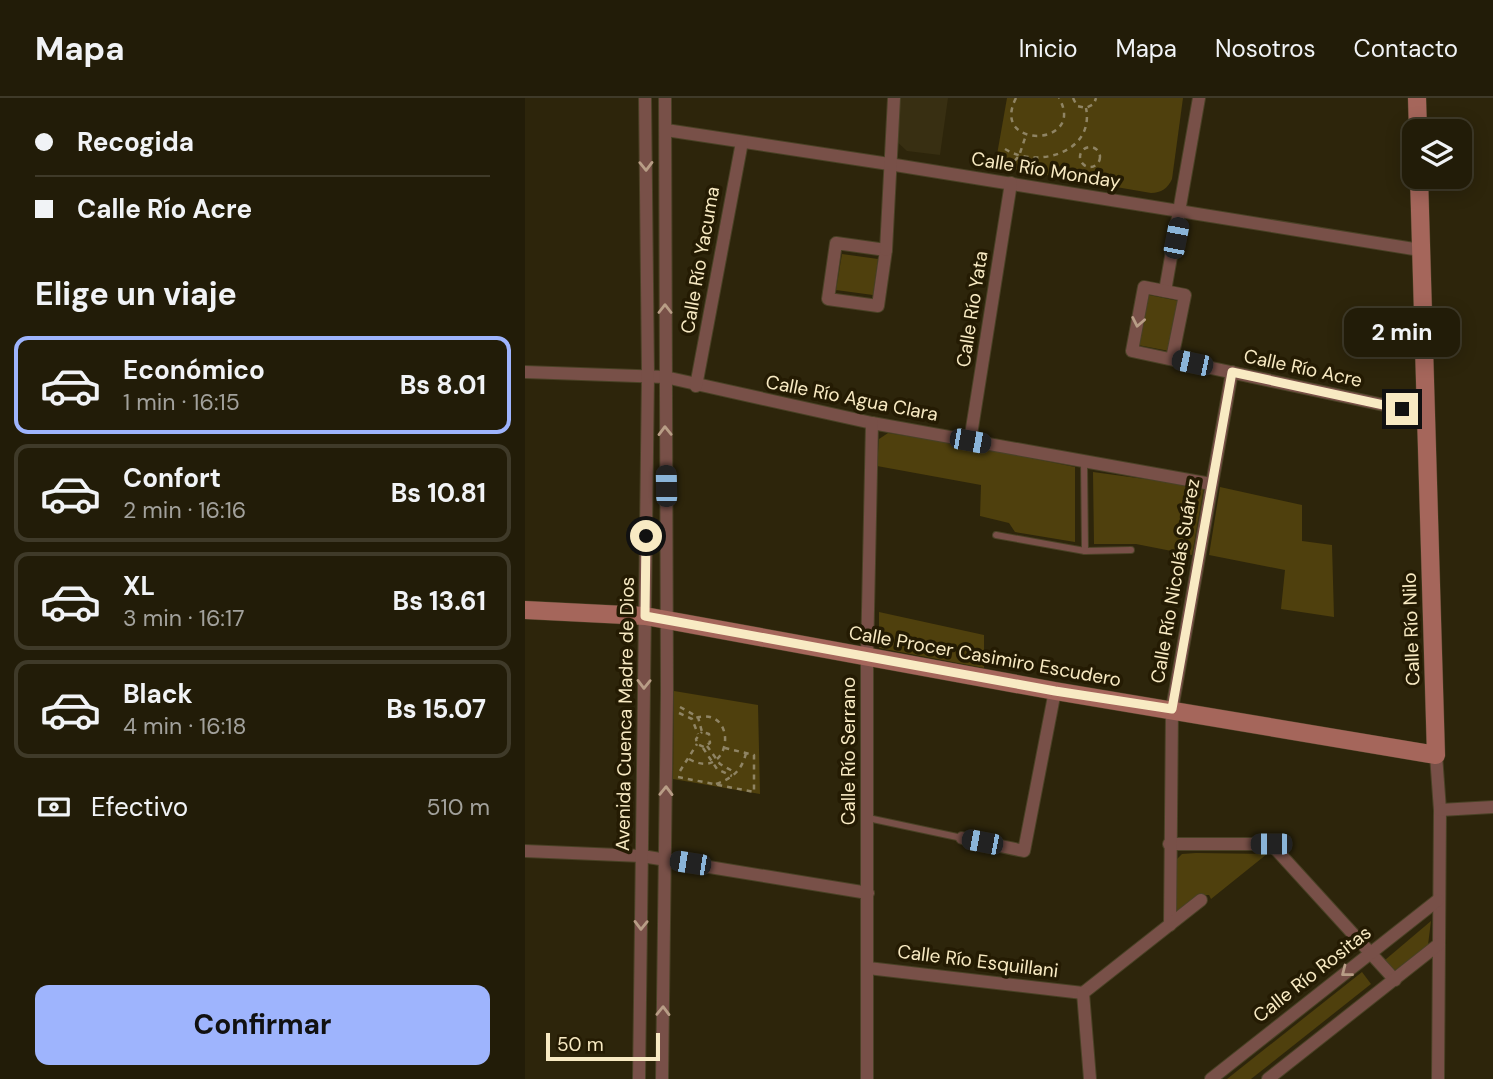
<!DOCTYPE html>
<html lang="es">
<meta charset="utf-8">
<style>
body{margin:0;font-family:"DM Sans",sans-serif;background:#2a2512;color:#f1f3f6;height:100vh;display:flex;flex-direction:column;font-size:26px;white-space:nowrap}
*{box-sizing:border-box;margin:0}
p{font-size:23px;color:#a2a19c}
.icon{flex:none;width:38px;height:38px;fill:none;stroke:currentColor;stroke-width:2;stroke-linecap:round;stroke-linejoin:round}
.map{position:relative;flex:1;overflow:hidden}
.details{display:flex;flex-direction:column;background:#221c08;width:525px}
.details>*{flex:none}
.hud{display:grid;align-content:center;height:154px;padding:0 35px;background:#221c08}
.fabs{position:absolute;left:877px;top:21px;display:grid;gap:14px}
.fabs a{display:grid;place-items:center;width:70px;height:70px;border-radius:14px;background:#221c08;box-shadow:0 4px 18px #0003,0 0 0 2px #3f3a29;font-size:35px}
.scale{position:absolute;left:21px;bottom:18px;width:114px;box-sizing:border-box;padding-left:7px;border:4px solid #f8eac3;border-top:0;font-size:19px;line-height:24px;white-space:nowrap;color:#f8eac3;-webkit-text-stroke:5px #241b03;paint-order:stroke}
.end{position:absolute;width:32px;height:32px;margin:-16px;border:9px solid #f8eac3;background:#111;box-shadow:0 0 0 4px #111}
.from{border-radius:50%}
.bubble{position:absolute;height:49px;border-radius:14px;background:#221c08;box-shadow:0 4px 18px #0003,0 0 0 2px #3f3a29;font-size:23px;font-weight:700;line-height:49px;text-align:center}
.car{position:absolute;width:21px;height:42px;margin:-21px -10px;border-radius:9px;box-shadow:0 0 5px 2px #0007;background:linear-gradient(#222 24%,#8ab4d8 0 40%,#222 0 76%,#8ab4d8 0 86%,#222 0)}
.hud b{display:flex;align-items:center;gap:24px;height:66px;font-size:26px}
.hud b+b{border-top:2px solid #3f3a29}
.hud i{width:18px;height:18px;background:#f1f3f6}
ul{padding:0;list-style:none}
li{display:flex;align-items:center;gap:21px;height:98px;margin:0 14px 10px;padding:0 21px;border:4px solid #3f3a29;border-radius:14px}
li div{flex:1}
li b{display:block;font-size:26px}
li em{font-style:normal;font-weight:700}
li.on{border-color:#9eb4fd}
li>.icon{width:63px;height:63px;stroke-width:1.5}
h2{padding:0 35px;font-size:32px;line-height:84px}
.pay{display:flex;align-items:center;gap:18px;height:77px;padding:0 35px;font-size:26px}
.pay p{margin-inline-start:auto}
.cta{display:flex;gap:14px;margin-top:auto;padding:14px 35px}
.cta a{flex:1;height:80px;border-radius:14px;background:#9eb4fd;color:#111;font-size:28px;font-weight:700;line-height:80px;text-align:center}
header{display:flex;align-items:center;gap:42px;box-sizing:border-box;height:98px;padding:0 35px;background:#221c08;border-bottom:2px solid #3f3a29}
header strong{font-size:33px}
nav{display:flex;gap:38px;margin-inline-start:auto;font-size:24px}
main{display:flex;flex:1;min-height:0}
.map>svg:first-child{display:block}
.built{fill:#382f12}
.green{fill:#4f400d}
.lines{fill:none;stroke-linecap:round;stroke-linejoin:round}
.lane-casing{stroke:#494125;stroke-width:8}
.street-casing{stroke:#494125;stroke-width:14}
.secondary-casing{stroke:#494125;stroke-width:19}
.path{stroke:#8f8464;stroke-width:2.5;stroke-dasharray:5 5;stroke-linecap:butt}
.lane{stroke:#785048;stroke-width:6}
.street{stroke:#785048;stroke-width:12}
.secondary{stroke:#a5665b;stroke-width:18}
.oneway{stroke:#b89d86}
.route{stroke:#f8eac3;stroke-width:9}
.labels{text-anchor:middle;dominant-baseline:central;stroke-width:7;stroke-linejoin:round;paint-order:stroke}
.street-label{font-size:19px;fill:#f8eac3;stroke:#241b03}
</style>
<header>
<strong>Mapa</strong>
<nav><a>Inicio</a><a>Mapa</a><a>Nosotros</a><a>Contacto</a></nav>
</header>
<main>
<section class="details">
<div class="hud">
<b><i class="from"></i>Recogida</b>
<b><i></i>Calle Río Acre</b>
</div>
<h2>Elige un viaje</h2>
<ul>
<li class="on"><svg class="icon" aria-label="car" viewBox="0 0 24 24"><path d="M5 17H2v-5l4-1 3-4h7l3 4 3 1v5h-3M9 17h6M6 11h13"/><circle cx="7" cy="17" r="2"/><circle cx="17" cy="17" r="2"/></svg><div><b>Económico</b><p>1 min · 16:15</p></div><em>Bs 8.01</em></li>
<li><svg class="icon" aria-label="car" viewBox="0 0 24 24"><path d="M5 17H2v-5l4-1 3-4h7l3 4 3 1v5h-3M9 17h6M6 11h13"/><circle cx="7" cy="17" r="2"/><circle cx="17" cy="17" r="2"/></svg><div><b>Confort</b><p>2 min · 16:16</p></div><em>Bs 10.81</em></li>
<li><svg class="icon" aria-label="car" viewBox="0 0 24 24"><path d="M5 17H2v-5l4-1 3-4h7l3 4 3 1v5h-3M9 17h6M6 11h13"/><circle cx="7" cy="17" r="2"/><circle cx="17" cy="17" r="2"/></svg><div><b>XL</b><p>3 min · 16:17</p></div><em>Bs 13.61</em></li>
<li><svg class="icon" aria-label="car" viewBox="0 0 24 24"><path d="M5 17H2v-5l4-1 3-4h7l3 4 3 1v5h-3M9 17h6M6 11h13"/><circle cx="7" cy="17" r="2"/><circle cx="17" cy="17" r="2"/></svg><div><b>Black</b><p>4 min · 16:18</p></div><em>Bs 15.07</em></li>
</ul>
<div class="pay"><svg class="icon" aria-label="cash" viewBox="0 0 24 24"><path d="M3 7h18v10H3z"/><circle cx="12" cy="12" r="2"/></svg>Efectivo<p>510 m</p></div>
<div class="cta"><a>Confirmar</a></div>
</section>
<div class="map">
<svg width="968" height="981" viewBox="0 0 968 981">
<rect width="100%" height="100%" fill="#2d250b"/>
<polygon class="built" points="372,0 423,0 415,57 382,53 369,41"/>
<g class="green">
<path d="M 482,0 L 658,0 L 647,81 C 643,90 636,95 626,95 L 470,68 Z"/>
<polygon points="317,156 353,161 348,197 311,192"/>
<polygon points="624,197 654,203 644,253 613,247"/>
<polygon points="363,335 457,350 550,369 550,444 490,434 484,425 455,418 456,387 352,368 354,341"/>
<polygon points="568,374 679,389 667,457 611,446 569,446"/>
<polygon points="695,389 777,407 777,443 807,447 809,519 756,511 760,472 684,457"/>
<polygon points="354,514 459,537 459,570 354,550"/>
<polygon points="149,593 233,607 235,696 148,681"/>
<polygon points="671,755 742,756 686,801 684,797 679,797 651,816 651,762 657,756"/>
<polygon points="906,823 903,847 869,873 860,862"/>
<polygon points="837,874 846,886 726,981 702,981"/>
</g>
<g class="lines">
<g class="lane-casing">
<g id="lane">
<polyline points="559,364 560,453"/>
<polyline points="471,437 560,453 606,452"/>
<polyline points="343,720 437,740"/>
</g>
</g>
<g class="street-casing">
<g id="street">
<polyline points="141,32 364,66 895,152"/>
<polygon points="311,145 361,152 353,208 303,201"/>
<polyline points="361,152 369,0"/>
<polyline points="640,193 674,0"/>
<polyline points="647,261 660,197 619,189 607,253 901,316"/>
<polyline points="0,274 140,279 347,325 686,386"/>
<polyline points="171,288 217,44"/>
<polyline points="445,343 486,85"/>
<polyline points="911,657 915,712 913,981"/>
<polyline points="915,712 968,709"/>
<polyline points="437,740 499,753 530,593"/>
<polyline points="644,746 746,746 870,882"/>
<polyline points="0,753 117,758 343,795"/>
<polyline points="645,827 647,611 707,274"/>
<polyline points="343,870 558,895"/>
<polyline points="558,895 676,802"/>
<polyline points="558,895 565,981"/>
<polyline points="114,981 123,277 120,0"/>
<polyline points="137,981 142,595 140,0"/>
<polyline points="342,981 342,559 347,325"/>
<polyline points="686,981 913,802"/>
<polyline points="743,981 914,846"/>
</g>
</g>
<g class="secondary-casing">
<g id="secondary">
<polyline points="892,0 893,33"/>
<polyline points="0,512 120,518 530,593 911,657 894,79"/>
</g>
</g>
<g class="path">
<path d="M 491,0 C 464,52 562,49 534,0"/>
<polyline points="548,0 552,8 561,10 569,6 571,0"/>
<circle cx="565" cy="59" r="10"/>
<path d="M 480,51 C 511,71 570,55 561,10"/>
<polyline points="486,71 485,68 494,58 501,37"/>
<polyline points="155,609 173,619 177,634 184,636 185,645 179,649 172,646 171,641 177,634"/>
<polyline points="154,615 167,621 173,636"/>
<polyline points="182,648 195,666 211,675"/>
<polyline points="178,650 192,671 207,678"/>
<path d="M 164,661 C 208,686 215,603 167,621"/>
<polyline points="155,673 172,646"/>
<polyline points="153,679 229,694 229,657 200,650"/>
<path d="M 191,686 C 208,680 217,672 221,655"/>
</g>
<use href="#lane" class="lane"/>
<use href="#street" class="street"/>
<use href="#secondary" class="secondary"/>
</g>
<defs><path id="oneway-chevron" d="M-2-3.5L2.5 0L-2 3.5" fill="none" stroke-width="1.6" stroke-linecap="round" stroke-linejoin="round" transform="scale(1.75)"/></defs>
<g class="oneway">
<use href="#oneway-chevron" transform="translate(121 68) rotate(89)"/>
<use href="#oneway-chevron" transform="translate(140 211) rotate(-90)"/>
<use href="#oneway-chevron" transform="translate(613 224) rotate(101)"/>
<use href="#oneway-chevron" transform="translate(140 333) rotate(-91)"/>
<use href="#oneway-chevron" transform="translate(119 586) rotate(91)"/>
<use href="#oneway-chevron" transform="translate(141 693) rotate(-89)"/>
<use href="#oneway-chevron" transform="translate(116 827) rotate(91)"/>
<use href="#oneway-chevron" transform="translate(821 874) rotate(142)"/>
<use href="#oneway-chevron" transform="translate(138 913) rotate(-89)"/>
</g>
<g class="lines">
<polyline class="route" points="121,438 120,518 530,593 647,611 707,274 877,311"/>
</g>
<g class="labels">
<g class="street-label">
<text transform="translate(521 72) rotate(9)">Calle Río Monday</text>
<text transform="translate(175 162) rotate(-80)">Calle Río Yacuma</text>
<text transform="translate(447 211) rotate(-81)">Calle Río Yata</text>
<text transform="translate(778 270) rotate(12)">Calle Río Acre</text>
<text transform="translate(327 300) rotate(11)">Calle Río Agua Clara</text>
<text transform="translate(650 483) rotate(-80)">Calle Río Nicolás Suárez</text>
<text transform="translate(886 531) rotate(-92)">Calle Río Nilo</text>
<text transform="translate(460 558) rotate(10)">Calle Procer Casimiro Escudero</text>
<text transform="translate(100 616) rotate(-89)">Avenida Cuenca Madre de Dios</text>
<text transform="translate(323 653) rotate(-90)">Calle Río Serrano</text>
<text transform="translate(453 863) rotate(7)">Calle Río Esquillani</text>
<text transform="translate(787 876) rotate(-38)">Calle Río Rositas</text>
</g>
</g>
</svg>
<div class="fabs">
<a><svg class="icon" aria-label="layers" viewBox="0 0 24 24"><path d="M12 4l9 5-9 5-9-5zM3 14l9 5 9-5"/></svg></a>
</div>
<div class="scale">50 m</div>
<i class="end from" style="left:121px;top:438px"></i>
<i class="end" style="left:877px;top:311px"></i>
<div class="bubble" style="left:819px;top:210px;width:116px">2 min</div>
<i class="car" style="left:651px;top:140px;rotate:11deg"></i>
<i class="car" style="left:667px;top:265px;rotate:282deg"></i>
<i class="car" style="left:445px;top:343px;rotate:100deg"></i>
<i class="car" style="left:141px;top:388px;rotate:359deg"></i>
<i class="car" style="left:457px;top:744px;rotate:281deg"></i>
<i class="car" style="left:746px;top:746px;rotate:270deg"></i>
<i class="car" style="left:165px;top:765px;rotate:279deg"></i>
</div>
</main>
